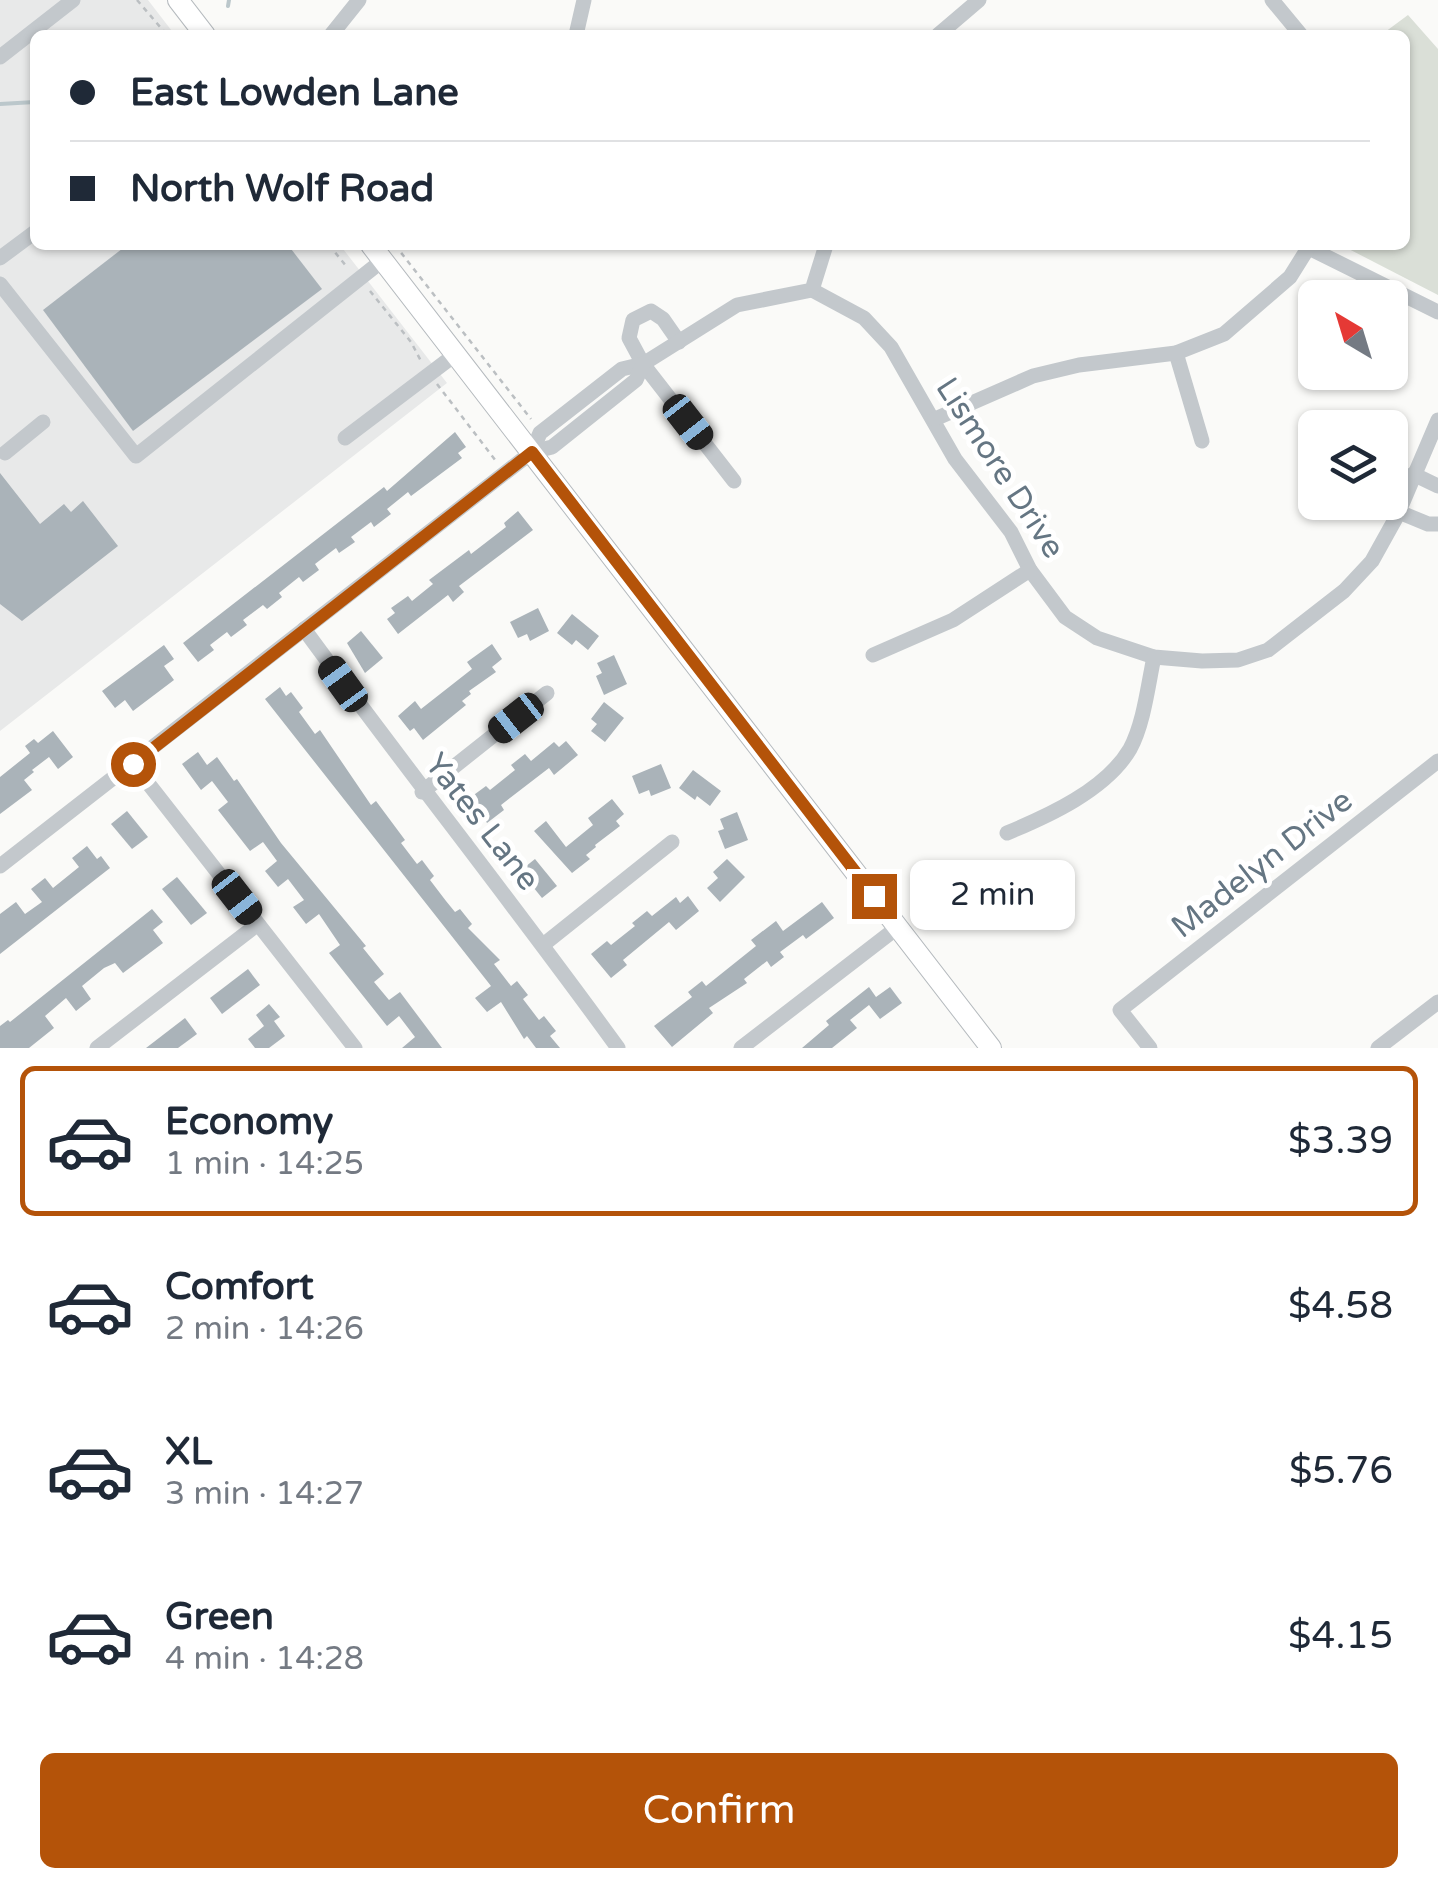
<!DOCTYPE html>
<meta charset="utf-8">
<style>
body{margin:0;font-family:"Varela Round",sans-serif;background:#f6f6f7;color:#1f2937;height:100vh;display:flex;flex-direction:column;font-size:38px;white-space:nowrap}
*{box-sizing:border-box;margin:0}
p{font-size:32px;color:#747a83}
.icon{flex:none;width:55px;height:55px;fill:none;stroke:currentColor;stroke-width:2;stroke-linecap:round;stroke-linejoin:round}
.map{position:relative;height:1048px;overflow:hidden}
.sheet{display:flex;flex-direction:column;background:#fff;flex:1}
.sheet>*{flex:none}
.guide{position:absolute;left:30px;top:30px;width:1380px;height:220px;border-radius:15px;box-shadow:0 2px 8px #0004;display:grid;align-content:center;height:220px;padding:0 40px;background:#fff}
.needle{width:65px;rotate:322deg}
.fabs{position:absolute;left:1298px;top:280px;display:grid;gap:20px}
.fabs a{display:grid;place-items:center;width:110px;height:110px;border-radius:15px;background:#fff;box-shadow:0 2px 8px #0004;font-size:50px}
.end{position:absolute;width:45px;height:45px;margin:-22px;border:12px solid #b45309;background:#fff;box-shadow:0 0 0 5px #fff}
.from{border-radius:50%}
.bubble{position:absolute;height:70px;border-radius:15px;background:#fff;box-shadow:0 2px 8px #0004;font-size:32px;font-weight:600;line-height:70px;text-align:center}
.car{position:absolute;width:30px;height:60px;margin:-30px -15px;border-radius:12px;box-shadow:0 0 8px 2px #0007;background:linear-gradient(#222 24%,#8ab4d8 0 40%,#222 0 76%,#8ab4d8 0 86%,#222 0)}
.guide b{display:flex;align-items:center;gap:35px;height:95px;font-size:38px}
.guide b+b{border-top:2px solid #e0e1e3}
.guide i{width:25px;height:25px;background:#1f2937}
ul{padding:18px 0 0;list-style:none}
li{display:flex;align-items:center;gap:30px;height:150px;margin:0 20px 15px;padding:0 20px;border:5px solid transparent;border-radius:15px}
li div{flex:1}
li b{display:block;font-size:38px}
li em{font-style:normal;font-weight:600}
li.on{border-color:#b45309}
li>.icon{width:90px;height:90px;stroke-width:1.5}
.cta{display:flex;gap:20px;margin-top:auto;padding:20px 40px}
.cta a{flex:1;height:115px;border-radius:15px;background:#b45309;color:#fff;font-size:40px;font-weight:600;line-height:115px;text-align:center}
.map>svg:first-child{display:block}
.built{fill:#e8e9e9}
.green{fill:#dadfd7}
.lines{fill:none;stroke-linecap:round;stroke-linejoin:round}
.stream{stroke:#bbc7cb;stroke-width:4}
.building{fill:#aab3b9}
.major-casing{stroke:#b5babe;stroke-width:22}
.path{stroke:#bbbfc2;stroke-width:2.5;stroke-dasharray:5 5;stroke-linecap:butt}
.minor{stroke:#c3c8cc;stroke-width:15}
.major{stroke:#fff;stroke-width:20}
.route{stroke:#b45309;stroke-width:12}
.labels{text-anchor:middle;dominant-baseline:central;stroke-width:10;stroke-linejoin:round;paint-order:stroke}
.street-label{font-size:32px;fill:#657683;stroke:#fff}
</style>
<div class="map">
<svg width="1438" height="1048" viewBox="0 0 1438 1048">
<rect width="100%" height="100%" fill="#fafaf8"/>
<polygon class="built" points="0,0 148,0 175,35 35,35 35,245 340,245 447,383 0,731"/>
<polygon class="green" points="1408,15 1438,49 1438,295 1341,245 1405,245 1405,35 1381,35"/>
<g class="lines">
<g class="stream">
<polyline points="228,6 229,0"/>
<polyline points="0,104 35,102"/>
</g>
</g>
<g class="building">
<polygon points="127,245 288,245 322,289 133,431 43,310"/>
<polygon points="455,432 466,447 458,453 462,458 411,496 408,492 387,509 391,514 374,527 371,522 351,537 355,542 339,553 336,548 315,564 319,570 303,582 299,577 279,593 282,597 267,609 263,605 243,620 247,625 231,637 227,632 210,645 214,650 198,662 183,643 384,487 387,491"/>
<polygon points="0,473 40,524 64,504 71,512 83,501 118,546 22,621 0,604"/>
<polygon points="518,511 533,530 459,586 464,592 453,602 448,595 398,634 387,619 395,613 391,608 408,596 412,601 433,584 429,580 469,550 471,554 484,544 506,527 504,523"/>
<polygon points="538,608 549,631 530,641 527,634 518,638 510,622"/>
<polygon points="572,614 599,636 588,650 576,640 572,645 557,633"/>
<polygon points="361,631 383,658 365,673 347,643"/>
<polygon points="492,644 502,659 492,667 496,672 469,691 471,694 462,701 466,705 423,740 414,728 410,731 398,716 415,701 421,709 472,669 467,662"/>
<polygon points="164,645 174,659 164,666 174,680 133,711 125,700 115,708 102,691"/>
<polygon points="614,655 627,684 604,695 596,676 602,673 597,663"/>
<polygon points="280,687 286,696 291,692 303,708 299,712 315,734 320,730 371,805 376,801 405,840 401,843 417,864 422,860 434,876 430,880 446,901 455,912 460,909 472,924 468,928 500,960 494,964 511,986 517,981 528,995 523,999 539,1020 544,1016 556,1031 550,1036 560,1048 536,1048 527,1036 524,1039 501,1002 487,1012 475,998 491,986 265,699"/>
<polygon points="604,702 624,718 605,742 591,731 597,724 591,719"/>
<polygon points="53,731 73,757 58,769 49,757 32,770 34,772 24,780 32,790 0,814 0,777 30,753 25,746 34,739 38,743"/>
<polygon points="566,741 578,755 554,775 549,768 501,805 504,810 487,823 471,797 486,786 490,790 515,770 511,765 525,754 531,761 554,742 559,747"/>
<polygon points="198,752 207,765 217,757 234,781 237,779 281,843 366,946 363,948 384,974 374,982 389,1000 400,992 442,1048 402,1048 415,1037 399,1016 387,1026 329,953 340,945 319,914 306,924 293,907 304,900 288,879 278,887 265,871 277,861 263,842 250,851 218,810 228,802 212,781 201,790 182,764"/>
<polygon points="661,764 671,788 651,796 649,790 639,794 632,776"/>
<polygon points="693,770 721,791 710,806 697,796 695,800 679,788"/>
<polygon points="612,799 624,814 616,821 620,826 595,845 596,847 586,855 590,859 572,873 534,831 546,821 566,847 593,825 588,818"/>
<polygon points="127,811 148,837 132,849 111,824"/>
<polygon points="737,812 748,840 725,849 718,831 724,829 720,819"/>
<polygon points="87,846 97,859 101,856 110,868 0,954 0,914 16,902 25,914 42,902 31,889 45,878 53,888 79,867 72,858"/>
<polygon points="535,859 557,886 542,898 520,871"/>
<polygon points="727,859 745,877 720,902 707,888 718,878 713,872"/>
<polygon points="177,877 207,913 191,925 162,889"/>
<polygon points="688,896 699,911 676,930 669,922 623,960 627,965 611,978 591,954 607,941 611,945 635,926 632,923 647,911 652,916 676,897 680,903"/>
<polygon points="822,902 834,918 806,939 803,935 780,952 784,957 771,967 767,961 744,979 747,983 709,1008 713,1013 672,1047 654,1026 692,997 688,992 702,981 706,986 756,946 751,940 776,921 783,931"/>
<polygon points="152,909 163,922 153,930 163,943 123,973 115,963 104,968 82,986 91,999 76,1011 66,998 45,1016 54,1028 29,1048 0,1048 0,1026 8,1020 10,1022"/>
<polygon points="248,969 260,985 222,1014 210,998"/>
<polygon points="869,987 876,997 890,987 902,1003 880,1019 869,1005 850,1020 857,1028 832,1048 802,1048 829,1025 826,1021"/>
<polygon points="269,1004 280,1017 274,1021 285,1036 269,1048 255,1048 248,1039 264,1026 256,1015"/>
<polygon points="185,1018 197,1034 178,1048 146,1048"/>
</g>
<g class="lines">
<g class="major-casing">
<g id="major">
<polyline points="178,0 205,35"/>
<polyline points="371,245 991,1048"/>
</g>
</g>
<g class="path">
<polyline points="137,0 167,35"/>
<polyline points="329,245 347,267"/>
<polyline points="395,245 531,419"/>
<polyline points="370,291 411,342 421,361"/>
<polyline points="437,384 496,461"/>
</g>
<g class="minor">
<polyline points="1272,0 1301,35"/>
<polyline points="331,35 359,0"/>
<polyline points="576,35 584,0"/>
<polyline points="938,35 979,0"/>
<polyline points="0,57 73,0"/>
<polyline points="1309,248 1438,312"/>
<polyline points="0,258 35,232"/>
<polyline points="0,284 136,456 383,260"/>
<polyline points="812,290 864,318 891,347 955,459 1011,532 1030,570 1065,617 1097,638 1154,657 1202,661 1238,660 1268,650 1344,591 1372,561 1397,516 1438,420"/>
<polyline points="679,342 663,319 651,311 633,320 629,338 643,364 734,481"/>
<polyline points="1176,353 1202,441"/>
<polyline points="935,419 1033,376 1079,365 1176,353 1224,334 1290,277 1310,245"/>
<polyline points="345,438 456,354"/>
<polyline points="532,452 540,433 622,369 643,364 737,305 812,290 826,245"/>
<polyline points="5,453 43,422"/>
<polyline points="1413,474 1438,486"/>
<polyline points="1399,512 1428,524 1438,524"/>
<path d="M 304,629 C 407,770 516,907 618,1048"/>
<polyline points="873,655 953,620 1030,570"/>
<polyline points="133,764 355,1048"/>
<polyline points="422,792 547,693"/>
<path d="M 1007,833 C 1048,816 1106,790 1130,749 C 1144,723 1148,685 1154,657"/>
<polyline points="0,866 532,452 552,447 636,380 643,364"/>
<polyline points="543,945 672,842"/>
<polyline points="97,1048 258,924"/>
<polyline points="741,1048 898,927"/>
<polyline points="1150,1048 1120,1010 1438,761"/>
<polyline points="1378,1048 1438,1002"/>
</g>
<use href="#major" class="major"/>
</g>
<g class="lines">
<polyline class="route" points="133,764 532,452 874,896"/>
</g>
<g class="labels">
<g class="street-label">
<text transform="translate(1000 468) rotate(57)">Lismore Drive</text>
<text transform="translate(482 822) rotate(52)">Yates Lane</text>
<text transform="translate(1262 864) rotate(-38)">Madelyn Drive</text>
</g>
</g>
</svg>
<div class="fabs">
<a><svg class="needle" viewBox="-14 -14 28 28"><path d="M0-13l5 13h-10z" fill="#e53935"/><path d="M0 13l5-13h-10z" fill="#747a83"/></svg></a>
<a><svg class="icon" aria-label="layers" viewBox="0 0 24 24"><path d="M12 4l9 5-9 5-9-5zM3 14l9 5 9-5"/></svg></a>
</div>
<i class="end from" style="left:133px;top:764px"></i>
<i class="end" style="left:874px;top:896px"></i>
<div class="bubble" style="left:910px;top:860px;width:165px">2 min</div>
<i class="car" style="left:688px;top:422px;rotate:142deg"></i>
<i class="car" style="left:343px;top:684px;rotate:324deg"></i>
<i class="car" style="left:516px;top:718px;rotate:232deg"></i>
<i class="car" style="left:237px;top:897px;rotate:142deg"></i>
<div class="guide">
<b><i class="from"></i>East Lowden Lane</b>
<b><i></i>North Wolf Road</b>
</div>
</div>
<section class="sheet">
<ul>
<li class="on"><svg class="icon" aria-label="car" viewBox="0 0 24 24"><path d="M5 17H2v-5l4-1 3-4h7l3 4 3 1v5h-3M9 17h6M6 11h13"/><circle cx="7" cy="17" r="2"/><circle cx="17" cy="17" r="2"/></svg><div><b>Economy</b><p>1 min · 14:25</p></div><em>$3.39</em></li>
<li><svg class="icon" aria-label="car" viewBox="0 0 24 24"><path d="M5 17H2v-5l4-1 3-4h7l3 4 3 1v5h-3M9 17h6M6 11h13"/><circle cx="7" cy="17" r="2"/><circle cx="17" cy="17" r="2"/></svg><div><b>Comfort</b><p>2 min · 14:26</p></div><em>$4.58</em></li>
<li><svg class="icon" aria-label="car" viewBox="0 0 24 24"><path d="M5 17H2v-5l4-1 3-4h7l3 4 3 1v5h-3M9 17h6M6 11h13"/><circle cx="7" cy="17" r="2"/><circle cx="17" cy="17" r="2"/></svg><div><b>XL</b><p>3 min · 14:27</p></div><em>$5.76</em></li>
<li><svg class="icon" aria-label="car" viewBox="0 0 24 24"><path d="M5 17H2v-5l4-1 3-4h7l3 4 3 1v5h-3M9 17h6M6 11h13"/><circle cx="7" cy="17" r="2"/><circle cx="17" cy="17" r="2"/></svg><div><b>Green</b><p>4 min · 14:28</p></div><em>$4.15</em></li>
</ul>
<div class="cta"><a>Confirm</a></div>
</section>
